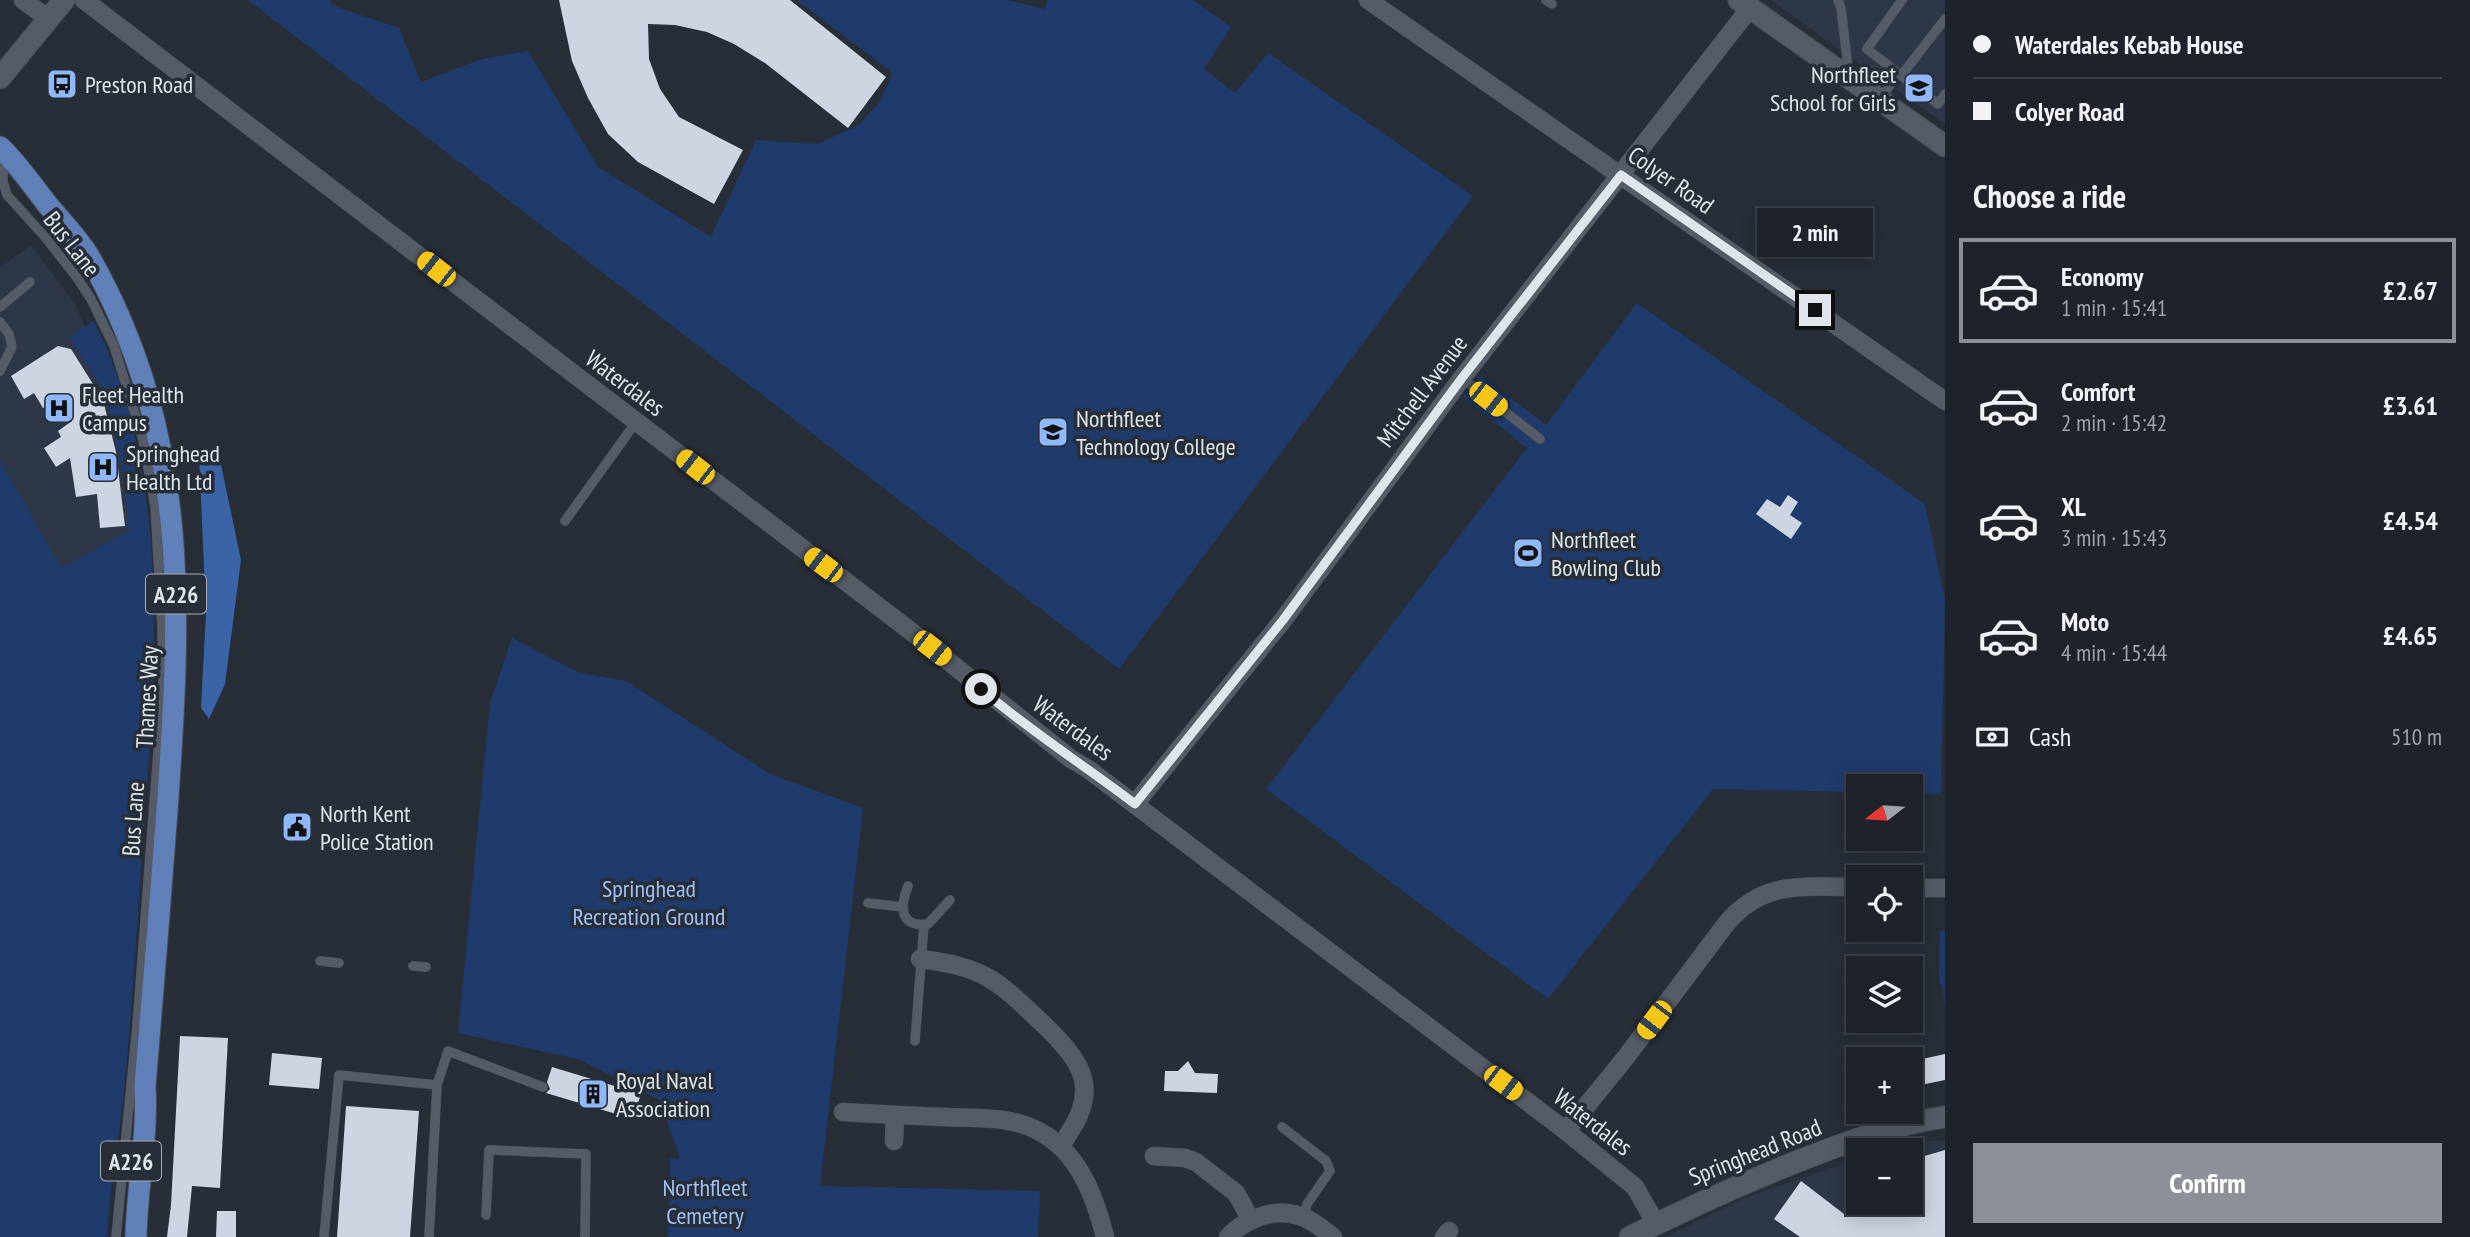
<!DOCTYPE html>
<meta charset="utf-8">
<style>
body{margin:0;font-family:"PT Sans Narrow",sans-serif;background:#2b2f36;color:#f1f3f6;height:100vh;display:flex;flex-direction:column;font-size:26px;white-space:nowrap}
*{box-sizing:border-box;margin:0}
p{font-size:23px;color:#a1a4a8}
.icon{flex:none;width:38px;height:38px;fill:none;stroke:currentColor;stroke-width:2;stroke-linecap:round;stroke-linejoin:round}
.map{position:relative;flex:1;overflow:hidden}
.sheet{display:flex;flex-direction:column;background:#1e222a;width:525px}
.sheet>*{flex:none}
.guide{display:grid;align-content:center;height:154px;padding:0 28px;background:#1e222a}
.needle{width:46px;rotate:253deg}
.tools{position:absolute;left:1846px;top:774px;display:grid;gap:14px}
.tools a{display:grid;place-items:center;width:77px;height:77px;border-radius:0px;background:#1e222a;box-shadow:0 4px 18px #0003,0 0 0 2px #3c3f47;font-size:35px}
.end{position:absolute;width:32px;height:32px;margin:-16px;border:9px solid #e0e4eb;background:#111;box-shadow:0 0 0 4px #111}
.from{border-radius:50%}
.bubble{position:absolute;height:49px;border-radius:0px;background:#1e222a;box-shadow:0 4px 18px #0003,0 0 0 2px #3c3f47;font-size:23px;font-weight:700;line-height:49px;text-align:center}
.car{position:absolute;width:21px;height:42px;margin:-21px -10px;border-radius:9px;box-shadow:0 0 5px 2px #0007;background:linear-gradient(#f5c518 24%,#345 0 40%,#f5c518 0 76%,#345 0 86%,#f5c518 0)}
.guide b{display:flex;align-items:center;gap:24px;height:66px;font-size:26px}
.guide b+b{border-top:2px solid #3c3f47}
.guide i{width:18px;height:18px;background:#f1f3f6}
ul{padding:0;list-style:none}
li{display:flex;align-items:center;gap:21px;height:105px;margin:0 14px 10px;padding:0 14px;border:4px solid transparent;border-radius:0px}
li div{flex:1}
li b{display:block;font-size:26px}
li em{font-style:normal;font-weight:700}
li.active{border-color:#8c9099}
li>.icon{width:63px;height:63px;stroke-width:1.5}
h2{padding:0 28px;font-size:32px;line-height:84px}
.pay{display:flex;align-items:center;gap:18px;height:77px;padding:0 28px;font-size:26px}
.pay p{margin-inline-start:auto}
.cta{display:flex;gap:14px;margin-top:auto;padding:14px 28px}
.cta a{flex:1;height:80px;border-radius:0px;background:#8c9099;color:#fff;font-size:28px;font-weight:700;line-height:80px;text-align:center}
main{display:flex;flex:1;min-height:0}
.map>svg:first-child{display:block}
.built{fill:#2e3747}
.green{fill:#1f3b6c}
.forest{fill:#3b63a7}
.building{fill:#cdd5e2}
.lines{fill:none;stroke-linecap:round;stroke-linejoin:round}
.lane-casing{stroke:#474c54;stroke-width:10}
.street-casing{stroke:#474c54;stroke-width:19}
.secondary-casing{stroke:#474c54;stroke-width:23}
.primary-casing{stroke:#474c54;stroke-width:23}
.lane{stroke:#555c67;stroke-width:9}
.street{stroke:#555c67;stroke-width:18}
.secondary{stroke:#555c67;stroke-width:21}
.primary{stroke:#5f80b8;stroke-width:21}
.route{stroke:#e0e4eb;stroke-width:9}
.labels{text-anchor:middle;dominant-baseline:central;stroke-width:7;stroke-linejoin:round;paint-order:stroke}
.shield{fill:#282e38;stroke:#a9adb5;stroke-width:2}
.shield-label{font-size:23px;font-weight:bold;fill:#e0e4eb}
.poi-label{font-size:24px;fill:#e0e4eb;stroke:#282e38;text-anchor:start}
.street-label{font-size:24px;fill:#e0e4eb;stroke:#282e38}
.park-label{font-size:24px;fill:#9ec1f9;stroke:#282e38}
</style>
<main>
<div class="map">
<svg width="1945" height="1237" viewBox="0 0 1945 1237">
<rect width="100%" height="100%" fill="#282e38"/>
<g class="built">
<polygon points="1771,0 1945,0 1945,124 1841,51"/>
<polygon points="31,245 75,304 105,370 136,527 61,569 0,460 0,268"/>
<polygon points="1945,1140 1945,1237 1665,1237 1744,1198 1858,1159 1858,1202 1911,1202 1911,1150 1886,1150 1906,1143"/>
</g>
<g class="green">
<polygon points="248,0 331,0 331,5 399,28 421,82 482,59 528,51 598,167 711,237 756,140 818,144 860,124 879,103 893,73 797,0 1007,0 1045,9 1047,0 1193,0 1231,27 1204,69 1235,93 1268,53 1473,196 1119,669"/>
<polygon points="1637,303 1925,504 1945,600 1941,794 1911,793 1911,786 1858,786 1858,792 1713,789 1548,999 1266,789 1527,448 1463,397 1480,375 1546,425"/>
<path d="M 93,321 C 169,463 157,654 145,810 C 138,906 133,1004 123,1100 C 118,1146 109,1191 107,1237 L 0,1237 L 0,460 L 61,568 L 130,530 L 126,524 L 128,520 L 123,473 L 107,397 L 69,337 Z"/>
<polygon points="512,638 580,673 626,681 770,774 863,808 820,1186 1040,1191 1038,1237 668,1237 670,1158 680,1159 660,1100 578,1059 458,1033 490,703"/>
<polygon points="1940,931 1945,931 1945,1010 1942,984 1939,983"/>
</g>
<polygon class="forest" points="199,454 219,455 241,560 225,684 209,719 201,708 206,613"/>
<g class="building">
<polygon points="559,0 790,0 886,77 848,128 765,63 734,44 707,32 675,25 648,24 649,59 660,89 679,117 743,150 714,204 638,162 608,134 588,98 572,61"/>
<polygon points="58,346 71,349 103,400 116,452 125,526 100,528 97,494 76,497 70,458 56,467 44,448 61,437 58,431 72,421 58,399 43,408 34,393 24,399 11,376"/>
<polygon points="1788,495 1798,502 1790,515 1802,523 1791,539 1756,514 1767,499 1780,507"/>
<polygon points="180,1036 228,1038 220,1188 192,1186 187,1237 167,1237 171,1205"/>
<polygon points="272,1053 322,1058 319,1089 269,1085"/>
<polygon points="1945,1054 1945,1080 1911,1087 1913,1061"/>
<polygon points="1188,1061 1195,1073 1218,1074 1217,1093 1164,1091 1165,1071 1178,1071"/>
<polygon points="552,1067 641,1094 633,1119 546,1093 550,1089 547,1082"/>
<polygon points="346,1106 419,1111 410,1237 337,1237"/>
<polygon points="1945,1150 1945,1237 1800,1237 1774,1219 1801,1181 1848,1217 1857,1202 1911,1202 1911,1160"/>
<polygon points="217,1211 236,1211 236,1237 216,1237"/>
</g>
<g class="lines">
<g class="lane-casing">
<g id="lane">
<polyline points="1546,0 1552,4"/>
<polyline points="1838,0 1841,8 1849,76"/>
<polyline points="1902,0 1867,49 1938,104 1945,94"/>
<polyline points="1901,76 1945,19"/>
<polyline points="1880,99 1898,74"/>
<polyline points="3,155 3,181 7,195 45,237 78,279 91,299 114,346 143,440 155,506 162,628 163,686 137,1026 116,1237"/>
<polyline points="0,307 30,282"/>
<polyline points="0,322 9,334 12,347 0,371"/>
<polyline points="1462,378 1540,439"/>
<polyline points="565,521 636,422"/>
<path d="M 908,886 C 900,906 899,928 928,924 L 950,900"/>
<polyline points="868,903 903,907"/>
<polyline points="320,961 339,963"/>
<polyline points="413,966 426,967"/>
<polyline points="915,1041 924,925"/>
<polyline points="1282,1127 1326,1161 1330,1171 1307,1204 1304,1217"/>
<polyline points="486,1215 489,1150 586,1154 585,1237"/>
<polyline points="324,1237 339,1075 437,1085"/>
<polyline points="429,1237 437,1085 448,1051 543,1087"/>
</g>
</g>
<g class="street-casing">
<g id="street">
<polyline points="23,0 49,19"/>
<polyline points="84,0 908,629 1071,759 1088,769 1566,1131 1635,1187 1656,1224"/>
<polyline points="1368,0 1945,401"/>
<polyline points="1135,804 1283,620 1462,378 1750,8"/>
<polyline points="1911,888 1945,888"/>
<path d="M 920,959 C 984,967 996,979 1041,1022 C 1086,1065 1102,1091 1060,1146"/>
<path d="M 843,1112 C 877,1114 911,1116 945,1117 C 966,1118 988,1117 1009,1121 C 1069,1132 1092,1184 1105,1237"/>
<path d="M 1566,1131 L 1626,1057 L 1726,924 C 1763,879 1805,887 1858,887"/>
<polyline points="894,1141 895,1115"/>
<polyline points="1154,1156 1185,1158 1196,1162 1236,1193 1251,1220"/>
<path d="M 1228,1237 C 1245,1219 1275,1207 1300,1216 C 1312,1220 1323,1229 1333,1237"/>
<polyline points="1444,1237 1449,1231"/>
</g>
</g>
<g class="secondary-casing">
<g id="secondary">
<polyline points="1739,0 1945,146"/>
<polyline points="0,78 64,0"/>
<path d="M 1630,1237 C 1686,1209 1743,1183 1801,1160 C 1847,1142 1896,1124 1945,1117"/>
</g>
</g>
<g class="primary-casing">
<path id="primary" d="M 0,147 C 18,164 32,185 47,204 C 61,221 79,239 90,258 C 191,437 181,614 167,811 C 160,903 153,994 145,1086 C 148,1137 137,1186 136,1237"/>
</g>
<use href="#lane" class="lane"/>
<use href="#street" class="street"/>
<use href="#secondary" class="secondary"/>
<use href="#primary" class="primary"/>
</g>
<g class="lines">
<path class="route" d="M 981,689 C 1030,731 1084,765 1135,804 L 1283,620 L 1462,378 L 1621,175 L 1815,310"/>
</g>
<defs>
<g id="bus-square" transform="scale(1.575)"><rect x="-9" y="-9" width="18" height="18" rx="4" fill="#8fb8fd" stroke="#282e38"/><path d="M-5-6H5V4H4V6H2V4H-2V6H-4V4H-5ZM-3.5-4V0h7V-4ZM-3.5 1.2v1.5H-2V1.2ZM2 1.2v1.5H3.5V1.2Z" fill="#111"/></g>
<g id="school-square" transform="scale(1.575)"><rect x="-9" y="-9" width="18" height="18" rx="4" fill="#8fb8fd" stroke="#282e38"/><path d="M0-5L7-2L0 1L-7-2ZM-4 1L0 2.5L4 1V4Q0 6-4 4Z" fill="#111"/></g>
<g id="hospital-square" transform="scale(1.575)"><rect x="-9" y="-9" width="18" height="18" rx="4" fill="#8fb8fd" stroke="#282e38"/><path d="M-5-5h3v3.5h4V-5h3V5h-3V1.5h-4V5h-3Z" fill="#111"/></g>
<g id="stadium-square" transform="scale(1.575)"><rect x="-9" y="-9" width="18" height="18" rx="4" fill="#8fb8fd" stroke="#282e38"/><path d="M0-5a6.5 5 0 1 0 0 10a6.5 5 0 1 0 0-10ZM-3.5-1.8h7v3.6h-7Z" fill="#111"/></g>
<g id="civic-square" transform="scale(1.575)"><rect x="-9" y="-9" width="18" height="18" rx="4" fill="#8fb8fd" stroke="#282e38"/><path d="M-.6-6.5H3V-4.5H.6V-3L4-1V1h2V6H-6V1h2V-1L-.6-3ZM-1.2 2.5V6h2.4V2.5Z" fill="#111"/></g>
<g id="building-square" transform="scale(1.575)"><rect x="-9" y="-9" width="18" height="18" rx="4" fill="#8fb8fd" stroke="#282e38"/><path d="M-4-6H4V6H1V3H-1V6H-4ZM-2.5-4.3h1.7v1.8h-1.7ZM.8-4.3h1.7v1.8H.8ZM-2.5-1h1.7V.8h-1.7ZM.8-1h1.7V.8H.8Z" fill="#111"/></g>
</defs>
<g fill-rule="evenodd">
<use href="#bus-square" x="62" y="84"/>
<use href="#school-square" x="1919" y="88"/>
<use href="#hospital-square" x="59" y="408"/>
<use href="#school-square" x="1053" y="432"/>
<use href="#hospital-square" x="103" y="467"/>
<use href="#stadium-square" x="1528" y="553"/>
<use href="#civic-square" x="297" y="827"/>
<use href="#building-square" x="593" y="1094"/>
</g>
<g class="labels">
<g class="shield">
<rect x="146" y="574.5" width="60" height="39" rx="5"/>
<rect x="101" y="1141.5" width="60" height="39" rx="5"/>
</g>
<g class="shield-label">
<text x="176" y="594">A226</text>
<text x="131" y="1161">A226</text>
</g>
<g class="poi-label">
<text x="1896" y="74" text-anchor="end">Northfleet<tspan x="1896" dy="28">School for Girls</tspan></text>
<text x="85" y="84">Preston Road</text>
<text x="82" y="394">Fleet Health<tspan x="82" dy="28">Campus</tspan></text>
<text x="1076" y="418">Northfleet<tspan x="1076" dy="28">Technology College</tspan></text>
<text x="126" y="453">Springhead<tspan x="126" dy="28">Health Ltd</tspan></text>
<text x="1551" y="539">Northfleet<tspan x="1551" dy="28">Bowling Club</tspan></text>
<text x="320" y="813">North Kent<tspan x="320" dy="28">Police Station</tspan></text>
<text x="616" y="1080">Royal Naval<tspan x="616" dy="28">Association</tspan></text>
</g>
<g class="street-label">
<text transform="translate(1671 180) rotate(35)">Colyer Road</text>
<text transform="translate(72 244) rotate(52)">Bus Lane</text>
<text transform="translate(625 383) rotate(37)">Waterdales</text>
<text transform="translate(1422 391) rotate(-53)">Mitchell Avenue</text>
<text transform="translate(147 697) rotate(-87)">Thames Way</text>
<text transform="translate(1073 728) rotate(36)">Waterdales</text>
<text transform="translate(133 819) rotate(-86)">Bus Lane</text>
<text transform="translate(1593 1122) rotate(38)">Waterdales</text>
<text transform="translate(1755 1152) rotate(-22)">Springhead Road</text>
</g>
<g class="park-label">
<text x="649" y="888">Springhead<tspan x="649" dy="28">Recreation Ground</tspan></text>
<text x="705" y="1187">Northfleet<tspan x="705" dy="28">Cemetery</tspan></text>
</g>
</g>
</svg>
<div class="tools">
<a><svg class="needle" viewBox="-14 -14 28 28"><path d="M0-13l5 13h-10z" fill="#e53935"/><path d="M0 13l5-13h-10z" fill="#a1a4a8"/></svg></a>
<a><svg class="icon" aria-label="locate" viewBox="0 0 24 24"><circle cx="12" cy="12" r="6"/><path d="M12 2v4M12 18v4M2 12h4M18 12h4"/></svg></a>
<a><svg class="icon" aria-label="layers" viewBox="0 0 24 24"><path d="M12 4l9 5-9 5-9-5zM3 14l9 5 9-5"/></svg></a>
<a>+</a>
<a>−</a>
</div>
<i class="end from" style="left:981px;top:689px"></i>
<i class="end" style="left:1815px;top:310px"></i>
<div class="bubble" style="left:1757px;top:208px;width:116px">2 min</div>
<i class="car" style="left:436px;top:269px;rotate:308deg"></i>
<i class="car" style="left:1488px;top:399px;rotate:128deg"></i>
<i class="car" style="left:695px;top:467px;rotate:308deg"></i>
<i class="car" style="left:823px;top:565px;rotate:307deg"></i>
<i class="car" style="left:932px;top:648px;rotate:128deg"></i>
<i class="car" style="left:1654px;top:1020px;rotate:217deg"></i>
<i class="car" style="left:1503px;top:1083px;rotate:127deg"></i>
</div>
<section class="sheet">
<div class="guide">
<b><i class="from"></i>Waterdales Kebab House</b>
<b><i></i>Colyer Road</b>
</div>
<h2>Choose a ride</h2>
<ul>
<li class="active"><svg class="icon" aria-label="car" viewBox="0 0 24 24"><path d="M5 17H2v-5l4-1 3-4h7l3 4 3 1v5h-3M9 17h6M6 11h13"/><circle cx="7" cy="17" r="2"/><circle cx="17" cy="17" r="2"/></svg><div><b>Economy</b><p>1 min · 15:41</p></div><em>£2.67</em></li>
<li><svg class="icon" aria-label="car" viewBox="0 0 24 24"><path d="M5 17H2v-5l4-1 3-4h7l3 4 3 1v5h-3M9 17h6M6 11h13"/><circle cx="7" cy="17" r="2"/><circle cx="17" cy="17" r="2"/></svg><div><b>Comfort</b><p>2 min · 15:42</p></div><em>£3.61</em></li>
<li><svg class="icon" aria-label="car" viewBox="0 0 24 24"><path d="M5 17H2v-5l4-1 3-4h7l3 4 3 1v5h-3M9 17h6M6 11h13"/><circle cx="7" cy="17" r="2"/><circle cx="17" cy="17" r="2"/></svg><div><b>XL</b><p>3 min · 15:43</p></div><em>£4.54</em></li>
<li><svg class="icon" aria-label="car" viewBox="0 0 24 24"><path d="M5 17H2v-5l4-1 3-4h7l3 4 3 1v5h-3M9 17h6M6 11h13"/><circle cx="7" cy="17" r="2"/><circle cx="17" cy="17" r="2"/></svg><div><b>Moto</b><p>4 min · 15:44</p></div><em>£4.65</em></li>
</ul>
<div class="pay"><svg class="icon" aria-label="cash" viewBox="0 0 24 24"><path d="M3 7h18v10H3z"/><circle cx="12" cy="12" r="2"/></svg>Cash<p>510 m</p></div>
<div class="cta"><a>Confirm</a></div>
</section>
</main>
